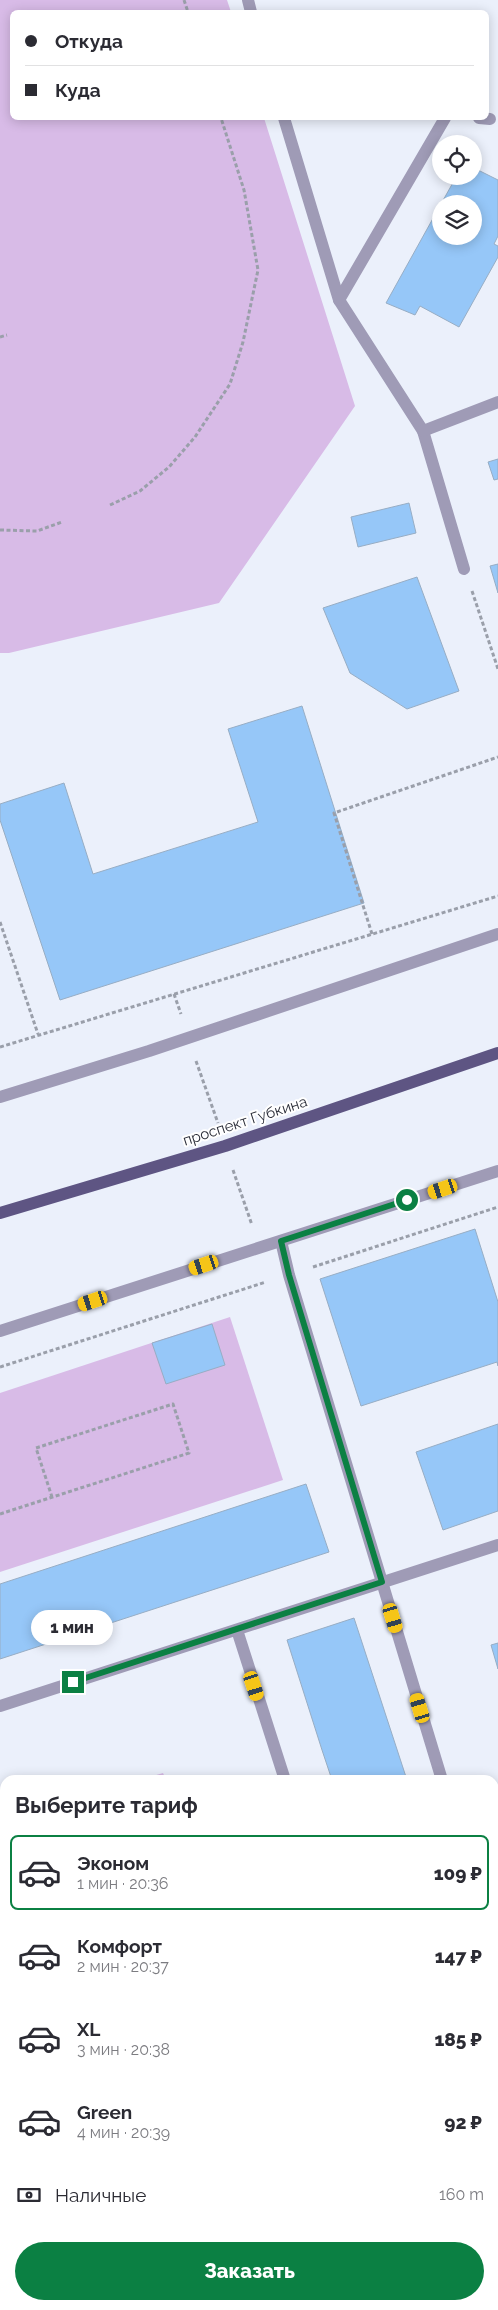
<!DOCTYPE html>
<html lang="ru">
<meta charset="utf-8">
<style>
body{margin:0;font-family:Raleway,sans-serif;background:#f2f2f3;color:#2b2b33;height:100vh;display:flex;flex-direction:column;font-size:19px;white-space:nowrap}
*{box-sizing:border-box;margin:0}
p{font-size:16px;color:#7c7c81}
.icon{flex:none;width:28px;height:28px;fill:none;stroke:currentColor;stroke-width:2;stroke-linecap:round;stroke-linejoin:round}
.map{position:relative;flex:1;overflow:hidden}
.drawer{position:absolute;left:0px;top:1775px;width:499px;height:535px;display:flex;flex-direction:column;background:#fff;border-radius:15px 15px 0 0;box-shadow:0 2px 12px #0003}
.drawer>*{flex:none}
.banner{position:absolute;left:10px;top:10px;width:479px;height:110px;border-radius:8px;box-shadow:0 2px 12px #0003;display:grid;align-content:center;height:110px;padding:0 15px;background:#fff}
.buttons{position:absolute;left:432px;top:135px;display:grid;gap:10px}
.buttons a{display:grid;place-items:center;width:50px;height:50px;border-radius:50%;background:#fff;box-shadow:0 2px 12px #0003;font-size:25px}
.end{position:absolute;width:22px;height:22px;margin:-11px;border:6px solid #0b8043;background:#fff;box-shadow:0 0 0 2px #fff}
.from{border-radius:50%}
.bubble{position:absolute;height:35px;border-radius:18px;background:#fff;box-shadow:0 2px 12px #0003;font-size:16px;font-weight:800;line-height:35px;text-align:center}
.car{position:absolute;width:15px;height:30px;margin:-15px -8px;border-radius:6px;box-shadow:0 0 4px 1px #0007;background:linear-gradient(#f5c518 24%,#345 0 40%,#f5c518 0 76%,#345 0 86%,#f5c518 0)}
.banner b{display:flex;align-items:center;gap:18px;height:48px;font-size:19px}
.banner b+b{border-top:1px solid #e1e1e2}
.banner i{width:12px;height:12px;background:#2b2b33}
ul{padding:0;list-style:none}
li{display:flex;align-items:center;gap:15px;height:75px;margin:0 10px 8px;padding:0 5px;border:2px solid transparent;border-radius:8px}
li div{flex:1}
li b{display:block;font-size:19px}
li em{font-style:normal;font-weight:800}
li.current{border-color:#0b8043}
li>.icon{width:45px;height:45px;stroke-width:1.5}
h2{padding:0 15px;font-size:22px;line-height:60px}
.pay{display:flex;align-items:center;gap:12px;height:55px;padding:0 15px;font-size:19px}
.pay p{margin-inline-start:auto}
.action{display:flex;gap:10px;margin-top:auto;padding:10px 15px}
.action a{flex:1;height:58px;border-radius:30px;background:#0b8043;color:#fff;font-size:20px;font-weight:800;line-height:58px;text-align:center}
.map>svg:first-child{display:block}
.green{fill:#d8bbe7}
.building{fill:#96c7f8;stroke:#97adc4}
.lines{fill:none;stroke-linecap:round;stroke-linejoin:round}
.path{stroke:#9a9faa;stroke-width:3;stroke-dasharray:4 2.5;stroke-linecap:butt}
.service{stroke:#9f9bb6;stroke-width:12}
.primary{stroke:#5e5583;stroke-width:12}
.route{stroke:#0b8043;stroke-width:6}
.labels{text-anchor:middle;dominant-baseline:central;stroke-width:4;stroke-linejoin:round;paint-order:stroke}
.street-label{font-size:15px;fill:#2a2d38;stroke:#fff}
</style>
<div class="map">
<svg width="498" height="2310" viewBox="0 0 498 2310">
<rect width="100%" height="100%" fill="#ebf0fb"/>
<g class="green">
<polygon points="0,0 227,0 231,12 12,12 12,118 264,118 355,406 219,603 9,653 0,653"/>
<polygon points="230,1317 283,1480 0,1572 0,1393"/>
<polygon points="163,1773 166,1780 140,1780"/>
</g>
<g class="building">
<polygon points="474,168 498,180 498,236 494,244 498,246 498,257 459,327 420,306 415,315 386,303 441,204 441,236 474,236 474,204 441,204 455,179 450,176 474,176"/>
<polygon points="498,459 498,479 494,480 488,462"/>
<polygon points="409,503 416,533 358,547 351,517"/>
<polygon points="498,564 498,593 490,566"/>
<polygon points="417,577 459,691 407,709 350,673 323,608"/>
<polygon points="302,706 364,903 60,1000 0,820 0,804 64,783 93,874 258,822 228,729"/>
<polygon points="475,1229 498,1302 498,1366 497,1362 361,1406 320,1279"/>
<polygon points="212,1324 225,1365 166,1384 152,1343"/>
<polygon points="498,1424 498,1511 443,1530 416,1452"/>
<polygon points="306,1484 329,1552 0,1659 0,1584"/>
<polygon points="354,1618 407,1780 332,1780 322,1750 287,1640"/>
<polygon points="498,1643 498,1669 491,1645"/>
<polygon points="5,2133 5,2206 0,2208 0,2135"/>
<polygon points="388,2305 417,2305 418,2310 372,2310"/>
</g>
<g class="lines">
<g class="path">
<polyline points="184,0 188,12"/>
<polyline points="0,337 7,335"/>
<polyline points="110,505 140,491 169,467 195,437 230,384 243,342 258,270 244,190 221,118"/>
<polyline points="0,530 37,531 62,522"/>
<polyline points="472,591 498,669"/>
<polyline points="0,922 38,1034"/>
<polyline points="372,934 334,813 498,757"/>
<polyline points="174,994 181,1014"/>
<polyline points="0,1047 498,896"/>
<polyline points="196,1061 218,1123"/>
<polyline points="233,1170 252,1225"/>
<polyline points="313,1267 498,1207"/>
<polyline points="0,1367 266,1282"/>
<polyline points="0,1514 189,1453 173,1404 36,1448 52,1497"/>
<polyline points="0,2113 5,2112"/>
</g>
<g class="service">
<polyline points="248,0 251,12"/>
<polyline points="284,118 339,300 423,431 464,569"/>
<polyline points="479,118 490,119"/>
<polyline points="339,300 445,118"/>
<polyline points="423,431 498,402"/>
<polyline points="0,1097 149,1051 498,934"/>
<polyline points="281,1241 289,1275 442,1780"/>
<polyline points="0,1331 498,1171"/>
<polyline points="237,1630 285,1780"/>
<polyline points="0,1706 498,1545"/>
<polyline points="0,1842 5,1858"/>
<polyline points="494,1947 498,1961"/>
<polyline points="494,2090 498,2088"/>
<polyline points="0,2254 5,2252"/>
</g>
<polyline class="primary" points="0,1213 225,1146 498,1053"/>
</g>
<g class="lines">
<polyline class="route" points="73,1682 382,1582 289,1275 281,1241 407,1200"/>
</g>
<g class="labels">
<g class="street-label">
<text transform="translate(245 1121) rotate(-18)">проспект Губкина</text>
</g>
</g>
</svg>
<div class="buttons">
<a><svg class="icon" aria-label="locate" viewBox="0 0 24 24"><circle cx="12" cy="12" r="6"/><path d="M12 2v4M12 18v4M2 12h4M18 12h4"/></svg></a>
<a><svg class="icon" aria-label="layers" viewBox="0 0 24 24"><path d="M12 4l9 5-9 5-9-5zM3 14l9 5 9-5"/></svg></a>
</div>
<i class="end from" style="left:407px;top:1200px"></i>
<i class="end" style="left:73px;top:1682px"></i>
<div class="bubble" style="left:31px;top:1610px;width:82px">1 мин</div>
<i class="car" style="left:443px;top:1189px;rotate:252deg"></i>
<i class="car" style="left:204px;top:1265px;rotate:252deg"></i>
<i class="car" style="left:93px;top:1301px;rotate:252deg"></i>
<i class="car" style="left:393px;top:1618px;rotate:163deg"></i>
<i class="car" style="left:254px;top:1686px;rotate:162deg"></i>
<i class="car" style="left:420px;top:1708px;rotate:343deg"></i>
<div class="banner">
<b><i class="from"></i>Откуда</b>
<b><i></i>Куда</b>
</div>
<section class="drawer">
<h2>Выберите тариф</h2>
<ul>
<li class="current"><svg class="icon" aria-label="car" viewBox="0 0 24 24"><path d="M5 17H2v-5l4-1 3-4h7l3 4 3 1v5h-3M9 17h6M6 11h13"/><circle cx="7" cy="17" r="2"/><circle cx="17" cy="17" r="2"/></svg><div><b>Эконом</b><p>1 мин · 20:36</p></div><em>109 ₽</em></li>
<li><svg class="icon" aria-label="car" viewBox="0 0 24 24"><path d="M5 17H2v-5l4-1 3-4h7l3 4 3 1v5h-3M9 17h6M6 11h13"/><circle cx="7" cy="17" r="2"/><circle cx="17" cy="17" r="2"/></svg><div><b>Комфорт</b><p>2 мин · 20:37</p></div><em>147 ₽</em></li>
<li><svg class="icon" aria-label="car" viewBox="0 0 24 24"><path d="M5 17H2v-5l4-1 3-4h7l3 4 3 1v5h-3M9 17h6M6 11h13"/><circle cx="7" cy="17" r="2"/><circle cx="17" cy="17" r="2"/></svg><div><b>XL</b><p>3 мин · 20:38</p></div><em>185 ₽</em></li>
<li><svg class="icon" aria-label="car" viewBox="0 0 24 24"><path d="M5 17H2v-5l4-1 3-4h7l3 4 3 1v5h-3M9 17h6M6 11h13"/><circle cx="7" cy="17" r="2"/><circle cx="17" cy="17" r="2"/></svg><div><b>Green</b><p>4 мин · 20:39</p></div><em>92 ₽</em></li>
</ul>
<div class="pay"><svg class="icon" aria-label="cash" viewBox="0 0 24 24"><path d="M3 7h18v10H3z"/><circle cx="12" cy="12" r="2"/></svg>Наличные<p>160 m</p></div>
<div class="action"><a>Заказать</a></div>
</section>
</div>
